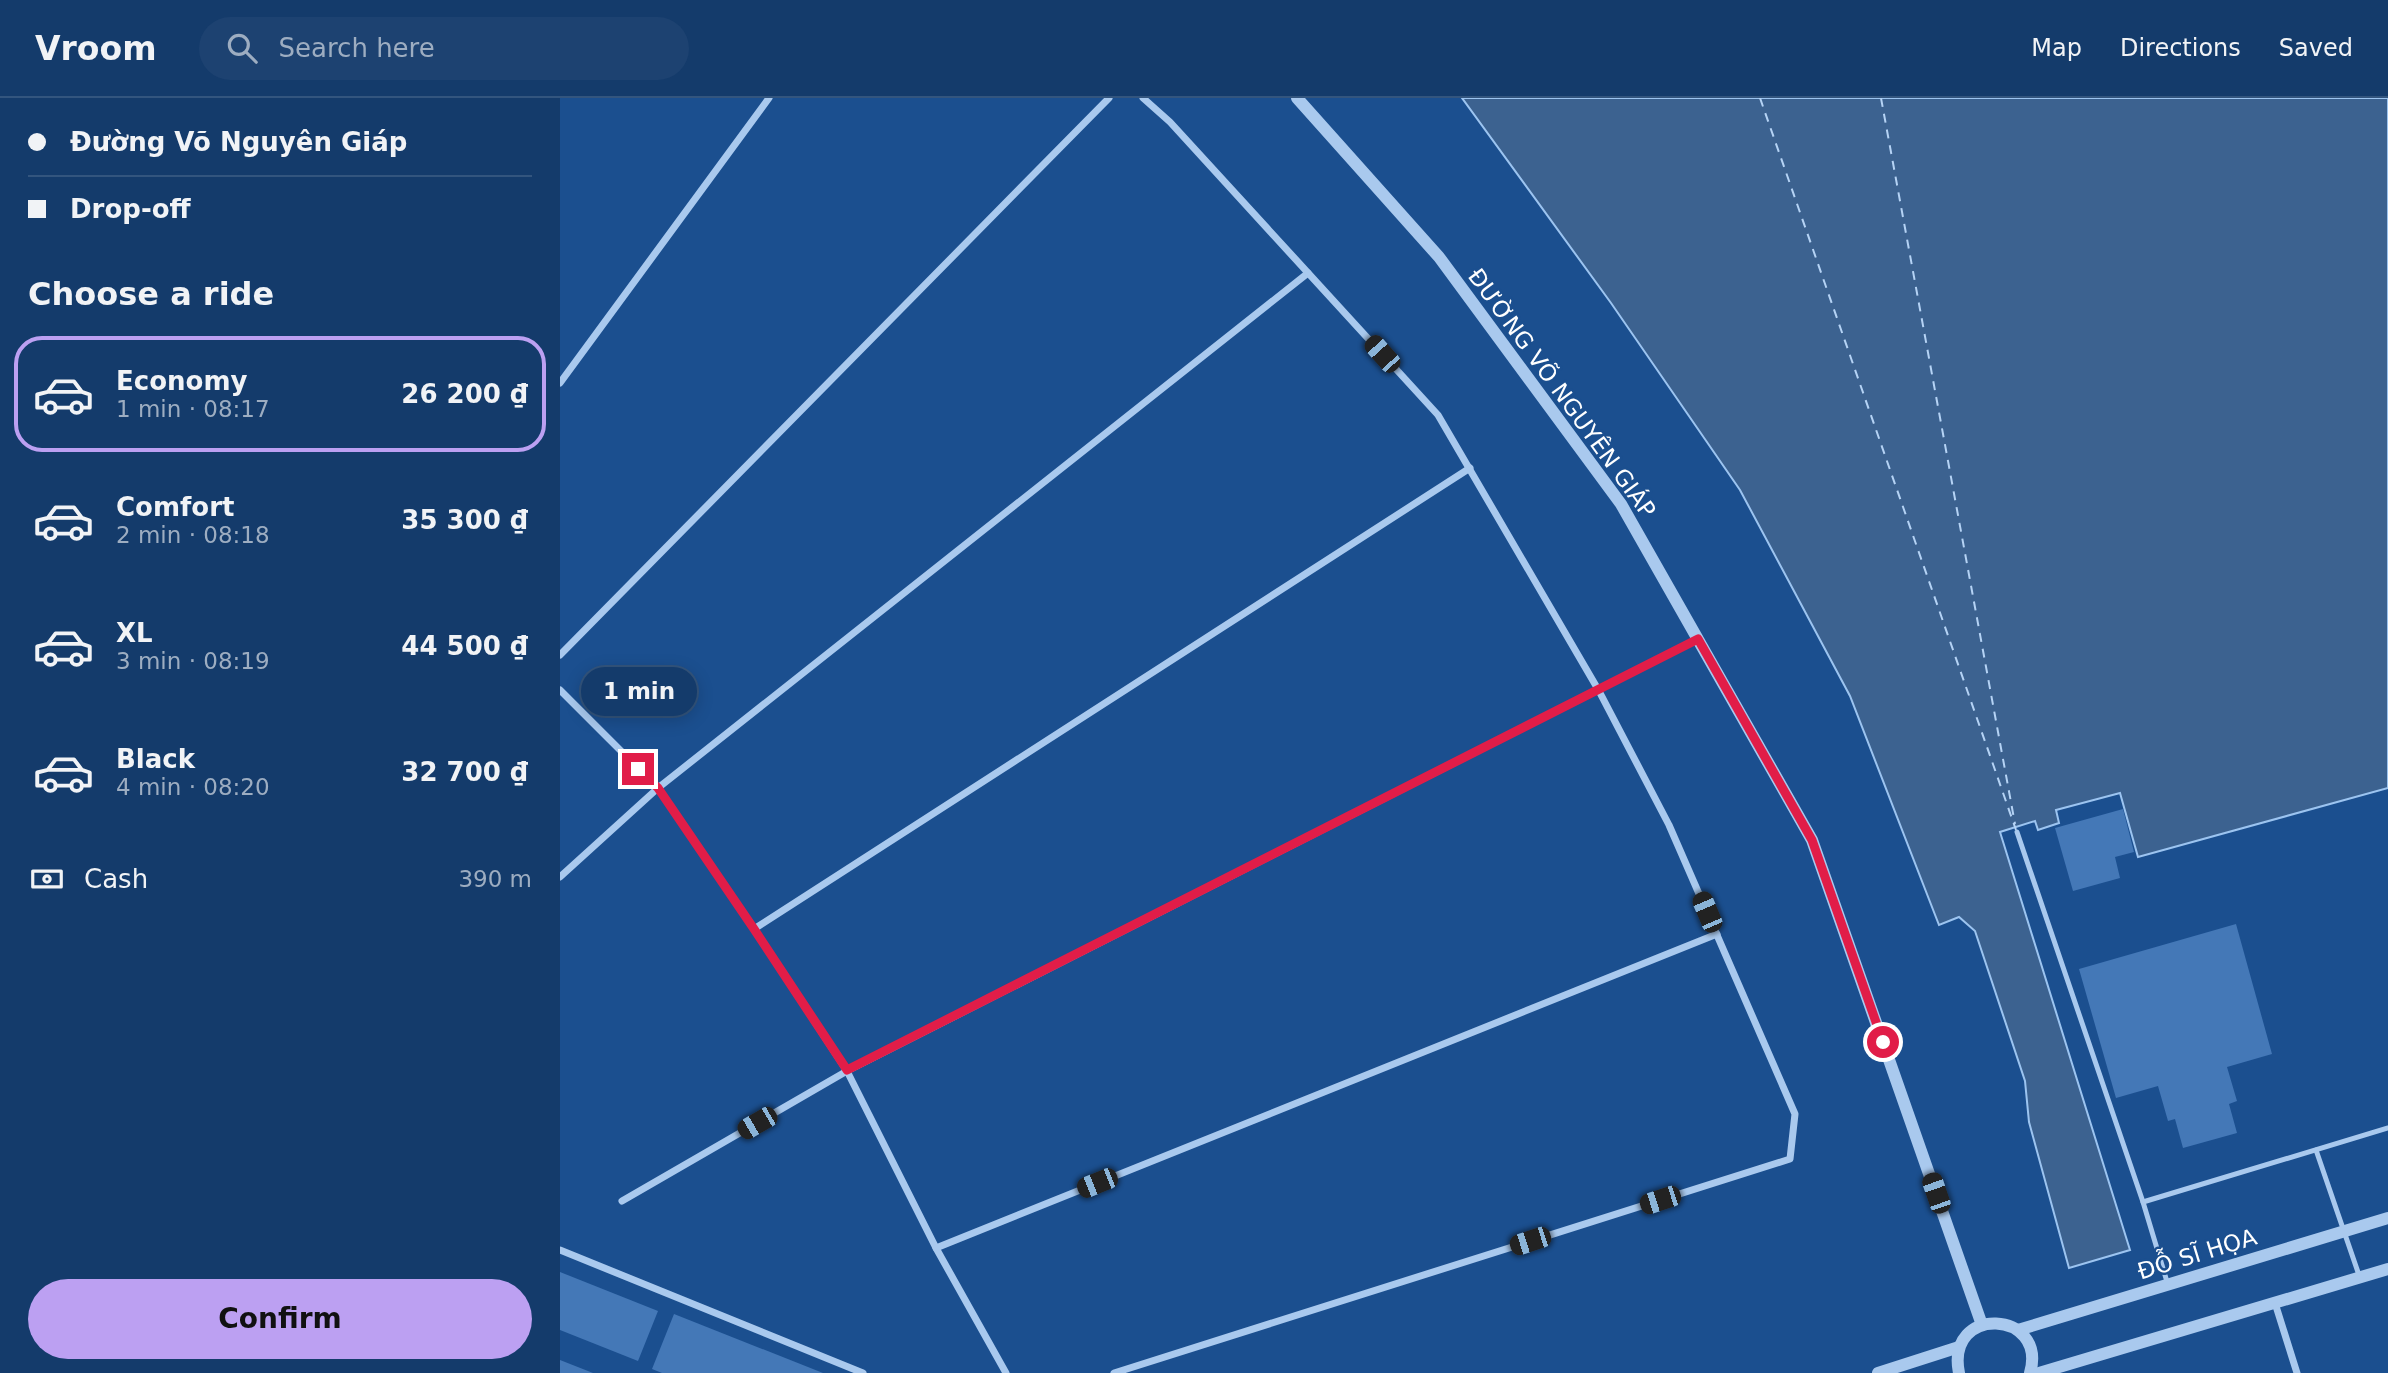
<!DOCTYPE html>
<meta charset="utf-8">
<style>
body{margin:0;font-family:"DejaVu Sans",sans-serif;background:#1d4271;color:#f1f3f6;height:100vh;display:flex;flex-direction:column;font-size:26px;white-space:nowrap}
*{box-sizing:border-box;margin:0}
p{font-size:23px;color:#9dadc1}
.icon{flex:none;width:38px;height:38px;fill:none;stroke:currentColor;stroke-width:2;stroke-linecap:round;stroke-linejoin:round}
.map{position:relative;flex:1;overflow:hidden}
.drawer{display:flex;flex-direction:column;background:#143b6b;width:560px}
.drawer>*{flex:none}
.banner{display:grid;align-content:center;height:154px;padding:0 28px;background:#143b6b}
.end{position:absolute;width:32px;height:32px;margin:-16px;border:9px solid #e11d48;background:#fff;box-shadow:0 0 0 4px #fff}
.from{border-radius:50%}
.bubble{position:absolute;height:49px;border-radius:24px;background:#143b6b;box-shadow:0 4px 18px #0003,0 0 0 2px #33557e;font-size:23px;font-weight:700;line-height:49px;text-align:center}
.car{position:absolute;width:21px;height:42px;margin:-21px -10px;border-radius:9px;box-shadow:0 0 5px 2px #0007;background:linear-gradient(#222 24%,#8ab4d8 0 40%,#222 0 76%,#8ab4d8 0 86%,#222 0)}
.banner b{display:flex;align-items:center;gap:24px;height:66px;font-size:26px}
.banner b+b{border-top:2px solid #33557e}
.banner i{width:18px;height:18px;background:#f1f3f6}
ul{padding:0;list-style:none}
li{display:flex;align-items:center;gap:21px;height:116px;margin:0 14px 10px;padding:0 14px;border:4px solid transparent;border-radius:28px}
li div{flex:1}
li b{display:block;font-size:26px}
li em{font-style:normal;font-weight:700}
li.on{border-color:#bca0f2}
li>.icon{width:63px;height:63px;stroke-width:1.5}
h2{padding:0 28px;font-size:32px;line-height:84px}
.pay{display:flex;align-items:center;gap:18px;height:77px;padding:0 28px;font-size:26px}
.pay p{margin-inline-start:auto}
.cta{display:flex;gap:14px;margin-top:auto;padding:14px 28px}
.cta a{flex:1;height:80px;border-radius:42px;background:#bca0f2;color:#111;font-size:28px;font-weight:700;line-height:80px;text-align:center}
header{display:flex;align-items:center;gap:42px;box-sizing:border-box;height:98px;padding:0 35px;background:#143b6b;border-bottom:2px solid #33557e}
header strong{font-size:33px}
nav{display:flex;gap:38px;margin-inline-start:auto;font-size:24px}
.search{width:490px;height:63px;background:#1d4271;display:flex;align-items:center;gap:18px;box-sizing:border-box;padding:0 24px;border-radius:38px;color:#9dadc1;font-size:26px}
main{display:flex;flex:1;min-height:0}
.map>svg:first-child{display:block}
.water{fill:#3c6290;stroke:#9cc4f0;stroke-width:2}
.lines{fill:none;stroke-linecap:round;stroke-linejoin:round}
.ferry{stroke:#b5d3f5;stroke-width:2;stroke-dasharray:9 7;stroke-linecap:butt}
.building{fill:#4478b7}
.service{stroke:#a9c9ee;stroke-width:5}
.minor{stroke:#a9c9ee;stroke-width:7}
.tertiary{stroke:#a9c9ee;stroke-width:12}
.route{stroke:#e11d48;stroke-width:9}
.labels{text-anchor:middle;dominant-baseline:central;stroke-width:5;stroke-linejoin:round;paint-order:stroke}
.street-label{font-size:23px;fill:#fff;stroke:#1b4f8f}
</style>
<header>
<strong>Vroom</strong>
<div class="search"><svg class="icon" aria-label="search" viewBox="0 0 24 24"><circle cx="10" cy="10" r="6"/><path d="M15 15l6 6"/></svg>Search here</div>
<nav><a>Map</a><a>Directions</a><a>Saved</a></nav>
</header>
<main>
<section class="drawer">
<div class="banner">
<b><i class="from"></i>Đường Võ Nguyên Giáp</b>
<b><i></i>Drop-off</b>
</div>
<h2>Choose a ride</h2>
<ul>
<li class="on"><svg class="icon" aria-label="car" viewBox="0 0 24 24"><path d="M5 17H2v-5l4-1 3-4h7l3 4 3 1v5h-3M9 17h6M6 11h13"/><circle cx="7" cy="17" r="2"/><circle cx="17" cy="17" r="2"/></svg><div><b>Economy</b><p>1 min · 08:17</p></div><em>26 200 ₫</em></li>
<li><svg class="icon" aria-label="car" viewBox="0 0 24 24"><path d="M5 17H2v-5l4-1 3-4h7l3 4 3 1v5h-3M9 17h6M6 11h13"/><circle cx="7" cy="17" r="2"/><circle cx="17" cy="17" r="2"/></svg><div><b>Comfort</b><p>2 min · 08:18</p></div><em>35 300 ₫</em></li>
<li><svg class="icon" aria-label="car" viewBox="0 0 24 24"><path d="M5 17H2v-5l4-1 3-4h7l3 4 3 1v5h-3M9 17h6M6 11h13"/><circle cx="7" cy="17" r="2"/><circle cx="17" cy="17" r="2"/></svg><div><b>XL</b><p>3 min · 08:19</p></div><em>44 500 ₫</em></li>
<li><svg class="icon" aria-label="car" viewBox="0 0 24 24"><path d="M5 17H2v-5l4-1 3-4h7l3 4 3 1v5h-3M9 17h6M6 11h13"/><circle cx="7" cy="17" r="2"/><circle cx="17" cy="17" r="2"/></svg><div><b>Black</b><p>4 min · 08:20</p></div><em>32 700 ₫</em></li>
</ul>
<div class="pay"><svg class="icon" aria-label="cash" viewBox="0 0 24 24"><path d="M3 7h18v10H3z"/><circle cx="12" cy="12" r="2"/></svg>Cash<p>390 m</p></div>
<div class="cta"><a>Confirm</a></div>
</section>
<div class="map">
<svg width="1828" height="1275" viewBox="0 0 1828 1275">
<rect width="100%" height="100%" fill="#1b4f8f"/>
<polygon class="water" points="902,0 1828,0 1828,690 1578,759 1560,695 1496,712 1499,725 1478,732 1475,723 1440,734 1570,1152 1509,1170 1469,1024 1465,983 1415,833 1399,819 1379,827 1290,598 1180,392 1051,205"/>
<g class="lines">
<g class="ferry">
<polyline points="1200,0 1456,732"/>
<polyline points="1321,0 1455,726"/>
</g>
</g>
<g class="building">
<polygon points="1563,711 1574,754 1555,759 1560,780 1513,793 1495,730"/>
<polygon points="1676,826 1712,956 1667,969 1677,1003 1669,1006 1677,1035 1623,1050 1615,1021 1608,1023 1598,988 1556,1000 1519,871"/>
<polygon points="0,1174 98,1213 78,1263 0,1232"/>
<polygon points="114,1216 263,1275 102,1275 92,1271"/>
<polygon points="0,1262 33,1275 0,1275"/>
</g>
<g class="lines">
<g class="service">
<polyline points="1457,734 1583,1104 1608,1187"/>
<polyline points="1756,1052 1800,1180"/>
<polyline points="1583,1104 1828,1030"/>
</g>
<g class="minor">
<polyline points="0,285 209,0"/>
<polyline points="0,557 549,0"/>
<polyline points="0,592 98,690 194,831 287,973 376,1150 446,1275"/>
<polyline points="0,779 98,690 748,175"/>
<polyline points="194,831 910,370"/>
<polyline points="62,1103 287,973 1138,541"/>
<polyline points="376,1150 1157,836"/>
<polyline points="0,1152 303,1275"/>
<polyline points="1715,1205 1737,1275"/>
<polyline points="554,1275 1230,1061 1235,1016 1109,727 1039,593 878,317 610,24 583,0"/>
</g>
<g class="tertiary">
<polyline points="737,0 879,159 1061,406 1252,742 1422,1227"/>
<polyline points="1458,1232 1828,1120"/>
<polyline points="1318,1275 1399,1249"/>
<path d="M 1399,1275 C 1385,1206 1488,1212 1470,1275"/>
<polyline points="1479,1275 1828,1171"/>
</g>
</g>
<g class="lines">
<polyline class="route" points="78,671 98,690 194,831 287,972 1138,541 1252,742 1323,944"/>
</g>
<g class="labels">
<g class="street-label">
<text transform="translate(1002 295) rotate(54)">ĐƯỜNG VÕ NGUYÊN GIÁP</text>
<text transform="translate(1637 1156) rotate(-17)">ĐỖ SĨ HỌA</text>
</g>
</g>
</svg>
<i class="end from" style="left:1323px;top:944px"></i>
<i class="end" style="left:78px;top:671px"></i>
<div class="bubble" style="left:21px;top:569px;width:116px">1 min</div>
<i class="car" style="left:822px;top:256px;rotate:318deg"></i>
<i class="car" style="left:1147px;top:814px;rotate:337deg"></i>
<i class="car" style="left:197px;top:1025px;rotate:240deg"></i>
<i class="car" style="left:537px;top:1085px;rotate:248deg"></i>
<i class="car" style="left:1376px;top:1095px;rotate:341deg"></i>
<i class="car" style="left:1100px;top:1102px;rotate:252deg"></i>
<i class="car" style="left:970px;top:1143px;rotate:252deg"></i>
</div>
</main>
